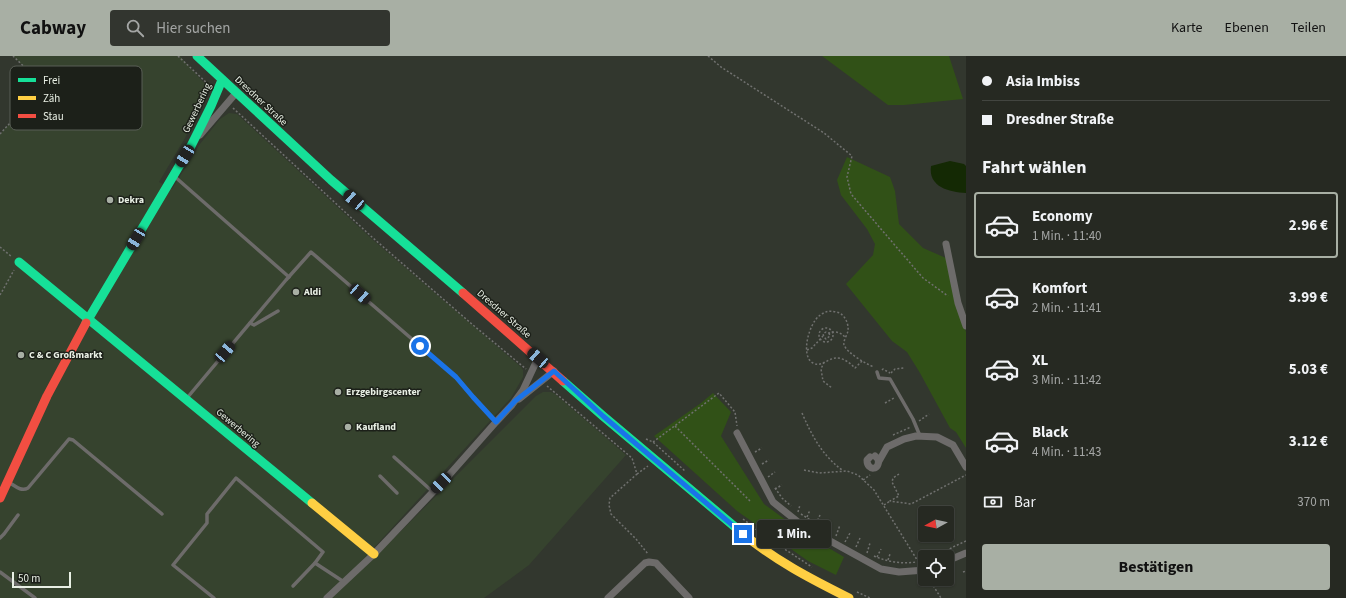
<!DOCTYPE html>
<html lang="de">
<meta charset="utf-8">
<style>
body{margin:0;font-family:"Source Sans 3",sans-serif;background:#32352f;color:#f1f3f6;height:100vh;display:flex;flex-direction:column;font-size:15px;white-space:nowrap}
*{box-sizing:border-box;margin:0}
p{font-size:13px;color:#a4a6a5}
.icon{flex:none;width:22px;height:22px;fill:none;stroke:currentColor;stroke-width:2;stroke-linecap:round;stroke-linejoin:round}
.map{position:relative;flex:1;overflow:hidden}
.panel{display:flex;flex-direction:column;background:#262922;width:380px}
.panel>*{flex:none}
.banner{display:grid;align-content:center;height:88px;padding:0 16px;background:#262922}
.needle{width:26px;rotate:262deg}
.controls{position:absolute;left:918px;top:450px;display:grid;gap:8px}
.controls a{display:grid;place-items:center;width:36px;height:36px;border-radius:4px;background:#262922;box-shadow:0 1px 3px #0004,0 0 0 1px #424540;font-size:20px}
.scale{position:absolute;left:12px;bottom:10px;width:59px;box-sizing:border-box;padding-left:4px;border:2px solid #e8efe4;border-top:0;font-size:11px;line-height:14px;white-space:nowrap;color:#e8efe4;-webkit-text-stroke:3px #1c2019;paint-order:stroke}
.end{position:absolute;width:18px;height:18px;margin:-9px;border:5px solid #1a73e8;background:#fff;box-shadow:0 0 0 2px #fff}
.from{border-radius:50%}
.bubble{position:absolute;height:28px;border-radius:4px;background:#262922;box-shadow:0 1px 3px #0004,0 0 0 1px #424540;font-size:13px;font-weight:700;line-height:28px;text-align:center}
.car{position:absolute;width:12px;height:24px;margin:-12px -6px;border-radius:5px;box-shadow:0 0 3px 1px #0007;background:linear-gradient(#222 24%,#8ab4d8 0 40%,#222 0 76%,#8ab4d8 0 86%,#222 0)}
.banner b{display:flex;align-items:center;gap:14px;height:38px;font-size:15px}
.banner b+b{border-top:1px solid #424540}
.banner i{width:10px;height:10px;background:#f1f3f6}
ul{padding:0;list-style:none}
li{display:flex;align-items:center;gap:12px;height:66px;margin:0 8px 6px;padding:0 8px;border:2px solid transparent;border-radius:4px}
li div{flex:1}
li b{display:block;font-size:15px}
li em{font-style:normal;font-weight:700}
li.selected{border-color:#a8afa4}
li>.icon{width:36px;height:36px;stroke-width:1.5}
h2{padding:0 16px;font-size:18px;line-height:48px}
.pay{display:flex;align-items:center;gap:10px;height:44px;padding:0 16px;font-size:15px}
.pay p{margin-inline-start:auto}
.primary-button{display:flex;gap:8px;margin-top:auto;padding:8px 16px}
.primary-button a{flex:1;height:46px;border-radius:4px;background:#a8afa4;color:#111;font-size:16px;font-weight:700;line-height:46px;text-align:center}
header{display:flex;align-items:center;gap:24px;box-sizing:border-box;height:56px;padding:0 20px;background:#a8afa4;color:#111}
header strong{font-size:19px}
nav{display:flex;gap:22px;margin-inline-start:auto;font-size:14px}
.search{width:280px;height:36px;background:#32352f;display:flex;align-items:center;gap:10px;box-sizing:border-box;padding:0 14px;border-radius:4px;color:#a4a6a5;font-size:15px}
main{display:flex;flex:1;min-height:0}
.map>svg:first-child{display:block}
.built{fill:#36432e}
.green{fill:#315117}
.water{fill:#142904}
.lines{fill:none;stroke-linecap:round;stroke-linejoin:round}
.path{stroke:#70716f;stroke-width:1.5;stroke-dasharray:2 2;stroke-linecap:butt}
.lane{stroke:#6d6b6a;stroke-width:3.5}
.street{stroke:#6d6b6a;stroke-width:7}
.fast{stroke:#16e098;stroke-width:9}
.slow{stroke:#ffcf43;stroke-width:9}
.jam{stroke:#f24e42;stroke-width:9}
.route{stroke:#1a73e8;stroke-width:5}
.poi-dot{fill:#a8afa4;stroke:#1c2019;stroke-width:1.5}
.labels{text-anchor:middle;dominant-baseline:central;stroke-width:3;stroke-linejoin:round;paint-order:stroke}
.street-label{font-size:10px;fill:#e8efe4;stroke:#1c2019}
.poi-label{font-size:10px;font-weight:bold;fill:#e8efe4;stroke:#1c2019;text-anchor:start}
.key{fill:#1c2019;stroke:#595e56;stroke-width:1}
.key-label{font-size:11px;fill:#e8efe4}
</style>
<header>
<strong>Cabway</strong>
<div class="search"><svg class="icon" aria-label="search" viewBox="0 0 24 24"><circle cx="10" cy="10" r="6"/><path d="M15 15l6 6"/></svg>Hier suchen</div>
<nav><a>Karte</a><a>Ebenen</a><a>Teilen</a></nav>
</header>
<main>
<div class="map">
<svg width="966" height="542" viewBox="0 0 966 542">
<rect width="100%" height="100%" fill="#32372e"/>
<polygon class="built" points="13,0 180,0 205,28 207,39 185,82 159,126 172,133 200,88 220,63 229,57 237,58 373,184 521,311 523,314 523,321 511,342 360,507 364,512 536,340 543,336 551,336 555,338 626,399 529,509 484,542 0,542 0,78 41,33 41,28"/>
<g class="green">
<polygon points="822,0 949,0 963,43 904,49 888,49"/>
<polygon points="847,101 890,121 895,135 899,168 923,192 946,202 961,261 966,276 966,392 956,376 950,372 920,317 907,296 892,285 846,228 873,199 875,188 867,173 841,139 837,124"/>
<polygon points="713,337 731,356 721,380 764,448 805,478 844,501 836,519 808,505 737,455 654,380 701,347"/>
</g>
<path class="water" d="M 950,105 L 964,108 L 966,110 L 966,137 C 949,136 928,131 931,110 Z"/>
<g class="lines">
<g class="path">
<polyline points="178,0 210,30"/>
<polyline points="708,0 721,11 824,77 852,100 847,121 851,138 923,222 948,240"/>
<polyline points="233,52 373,182 473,269 526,313"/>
<polyline points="0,78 41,33 41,27 13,0"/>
<polyline points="0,191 12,201"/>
<polyline points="0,239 14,214"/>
<circle cx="826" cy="279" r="7"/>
<path d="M 829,277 L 830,280 L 826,283 L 824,281 L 823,278 L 826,276 L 829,277 C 836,275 840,276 845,281"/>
<polyline points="807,294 812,292 823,280"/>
<path d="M 862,305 L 855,312 C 832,289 826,314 813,307 C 800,300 809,268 819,260 C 824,256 829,254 836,256 C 844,257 849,267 848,275 C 847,279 843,285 844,289 C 847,297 866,308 874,311"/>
<polyline points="824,306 821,313 823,325 832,332"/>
<polyline points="882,314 883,313 890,317"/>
<polyline points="891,317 895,313 904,312"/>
<polyline points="547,330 632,402 637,418 610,442 609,449 611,458 636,483 648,498"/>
<polyline points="885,347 894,342"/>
<path d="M 802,357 C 812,380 822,399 842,414"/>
<polyline points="919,365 929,358"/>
<polyline points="675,370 751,446"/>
<polyline points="893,379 911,371"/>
<polyline points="646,383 653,386 685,415"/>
<polyline points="653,386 719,337 735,356 737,370"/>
<polyline points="755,396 762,392"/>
<polyline points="762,408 769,404"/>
<polyline points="804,414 819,417 847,415 858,419 874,434 919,507"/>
<polyline points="637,418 648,410"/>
<polyline points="899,418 893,422 892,426 899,440 890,445 911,448 966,419"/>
<polyline points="768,421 775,416"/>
<polyline points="863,424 870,419"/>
<polyline points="775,432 782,442 791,450"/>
<polyline points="775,433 782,429"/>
<polyline points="884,449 890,445"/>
<polyline points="798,456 800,449"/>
<polyline points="801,458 815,467"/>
<polyline points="807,461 810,454"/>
<polyline points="743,463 766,481 812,511"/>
<polyline points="816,468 820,459"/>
<polyline points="825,474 830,464"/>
<polyline points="836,480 840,469"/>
<polyline points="845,486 850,477"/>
<polyline points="856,491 860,482"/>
<polyline points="867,497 870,487"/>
<path d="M 874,500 C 890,507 908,509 925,504"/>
<polyline points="877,501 881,493"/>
<polyline points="936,501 953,491 966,485"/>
<polyline points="888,504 890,498"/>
<polyline points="963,516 966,515"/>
<polyline points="929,523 941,542"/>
<polyline points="857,536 870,542"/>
</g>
<g class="lane">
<polyline points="174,120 289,221"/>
<polyline points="250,267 254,269 278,255"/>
<polyline points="877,316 879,322 890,323 913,363 920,380"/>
<polyline points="187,342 286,224 311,196 456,321 473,341 496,366"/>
<polyline points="394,401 433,436"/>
<polyline points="380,420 397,437"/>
<path d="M 10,427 C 15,430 21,436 28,432 L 69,383 L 73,384 L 162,458"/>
<polyline points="0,482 4,478 18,459"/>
<polyline points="0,516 35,542"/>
<polyline points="293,530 315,507"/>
<polyline points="214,542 173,509 207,467 207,458 236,422 323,496 315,507 344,526"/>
</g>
<g class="street">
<polyline points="200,79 236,37"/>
<polyline points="946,188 958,247 966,270"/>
<polyline points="519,343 554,315"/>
<polyline points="737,377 773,446 803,470 881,513 899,516 925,514"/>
<path d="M 870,401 L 867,404 C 867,416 881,414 878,403 L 875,400"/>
<polyline points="879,405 887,391 904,383 916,380 937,381 953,389 966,411"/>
<polyline points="947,505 966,497"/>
<polyline points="327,542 374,498 450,418 496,366 512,349 523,334 538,302"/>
<polyline points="608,542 645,507 649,506 656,507 689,542"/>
</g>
<g class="fast">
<polyline points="197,0 331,124 463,237"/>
<polyline points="19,206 312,447"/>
<polyline points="86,267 191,90 211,50 222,24"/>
<polyline points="563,325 603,360 741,476"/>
</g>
<g class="slow">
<polyline points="312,447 374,498"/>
<path d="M 741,476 C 774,504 811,523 849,542"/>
</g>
<g class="jam">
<polyline points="463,237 563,325"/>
<polyline points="0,442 47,340 86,267"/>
</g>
</g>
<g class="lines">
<polyline class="route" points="420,290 456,321 473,341 496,366 515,345 554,315 603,360 743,478"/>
</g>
<g class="poi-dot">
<circle cx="110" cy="144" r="4"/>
<circle cx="296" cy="236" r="4"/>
<circle cx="21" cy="299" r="4"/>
<circle cx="338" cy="336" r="4"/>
<circle cx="348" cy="371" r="4"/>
</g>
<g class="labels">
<g class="street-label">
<text transform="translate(261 45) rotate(43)">Dresdner Straße</text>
<text transform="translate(197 52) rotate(-65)">Gewerbering</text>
<text transform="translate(504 258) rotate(41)">Dresdner Straße</text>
<text transform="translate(238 372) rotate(40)">Gewerbering</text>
</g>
<g class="poi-label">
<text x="118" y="144">Dekra</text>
<text x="304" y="236">Aldi</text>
<text x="29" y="299">C &amp; C Großmarkt</text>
<text x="346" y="336">Erzgebirgscenter</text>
<text x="356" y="371">Kaufland</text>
</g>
</g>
<rect x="10" y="10" width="132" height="64" rx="6" class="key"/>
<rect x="18" y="22" width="18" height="4" fill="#16e098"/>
<rect x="18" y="40" width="18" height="4" fill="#ffcf43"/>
<rect x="18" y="58" width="18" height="4" fill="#f24e42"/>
<g class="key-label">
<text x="43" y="28">Frei</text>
<text x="43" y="46">Zäh</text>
<text x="43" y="64">Stau</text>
</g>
</svg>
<div class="controls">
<a><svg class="needle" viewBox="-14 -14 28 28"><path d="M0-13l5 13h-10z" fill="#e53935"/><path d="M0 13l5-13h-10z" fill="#a4a6a5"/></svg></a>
<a><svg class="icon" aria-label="locate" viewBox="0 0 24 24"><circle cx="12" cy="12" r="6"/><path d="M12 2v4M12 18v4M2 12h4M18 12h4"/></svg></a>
</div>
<div class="scale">50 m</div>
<i class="end from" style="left:420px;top:290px"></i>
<i class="end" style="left:743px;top:478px"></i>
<div class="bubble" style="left:757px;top:464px;width:74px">1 Min.</div>
<i class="car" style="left:185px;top:100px;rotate:212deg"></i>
<i class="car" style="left:354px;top:144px;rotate:311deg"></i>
<i class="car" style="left:136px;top:183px;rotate:211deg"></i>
<i class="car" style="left:360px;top:238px;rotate:131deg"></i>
<i class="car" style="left:225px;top:296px;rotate:40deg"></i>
<i class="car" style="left:538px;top:302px;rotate:311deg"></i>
<i class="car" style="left:441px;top:427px;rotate:224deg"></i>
</div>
<section class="panel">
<div class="banner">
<b><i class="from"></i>Asia Imbiss</b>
<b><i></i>Dresdner Straße</b>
</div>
<h2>Fahrt wählen</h2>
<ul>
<li class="selected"><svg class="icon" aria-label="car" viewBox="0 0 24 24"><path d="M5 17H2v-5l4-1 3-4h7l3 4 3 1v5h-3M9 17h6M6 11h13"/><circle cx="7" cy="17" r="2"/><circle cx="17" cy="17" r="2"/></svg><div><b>Economy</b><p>1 Min. · 11:40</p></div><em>2.96 €</em></li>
<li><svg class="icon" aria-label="car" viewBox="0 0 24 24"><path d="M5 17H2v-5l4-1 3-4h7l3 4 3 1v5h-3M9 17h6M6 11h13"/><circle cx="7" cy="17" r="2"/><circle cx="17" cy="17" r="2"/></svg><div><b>Komfort</b><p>2 Min. · 11:41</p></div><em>3.99 €</em></li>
<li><svg class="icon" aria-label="car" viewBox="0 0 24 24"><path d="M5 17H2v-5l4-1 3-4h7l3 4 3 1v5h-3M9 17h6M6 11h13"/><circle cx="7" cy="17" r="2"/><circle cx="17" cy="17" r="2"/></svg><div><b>XL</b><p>3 Min. · 11:42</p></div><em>5.03 €</em></li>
<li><svg class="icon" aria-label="car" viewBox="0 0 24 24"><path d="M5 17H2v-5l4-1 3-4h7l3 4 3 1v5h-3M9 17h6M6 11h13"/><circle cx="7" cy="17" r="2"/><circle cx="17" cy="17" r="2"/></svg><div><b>Black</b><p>4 Min. · 11:43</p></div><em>3.12 €</em></li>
</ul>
<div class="pay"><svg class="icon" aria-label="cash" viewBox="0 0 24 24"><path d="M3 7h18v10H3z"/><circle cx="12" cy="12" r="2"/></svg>Bar<p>370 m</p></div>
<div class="primary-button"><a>Bestätigen</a></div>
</section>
</main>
